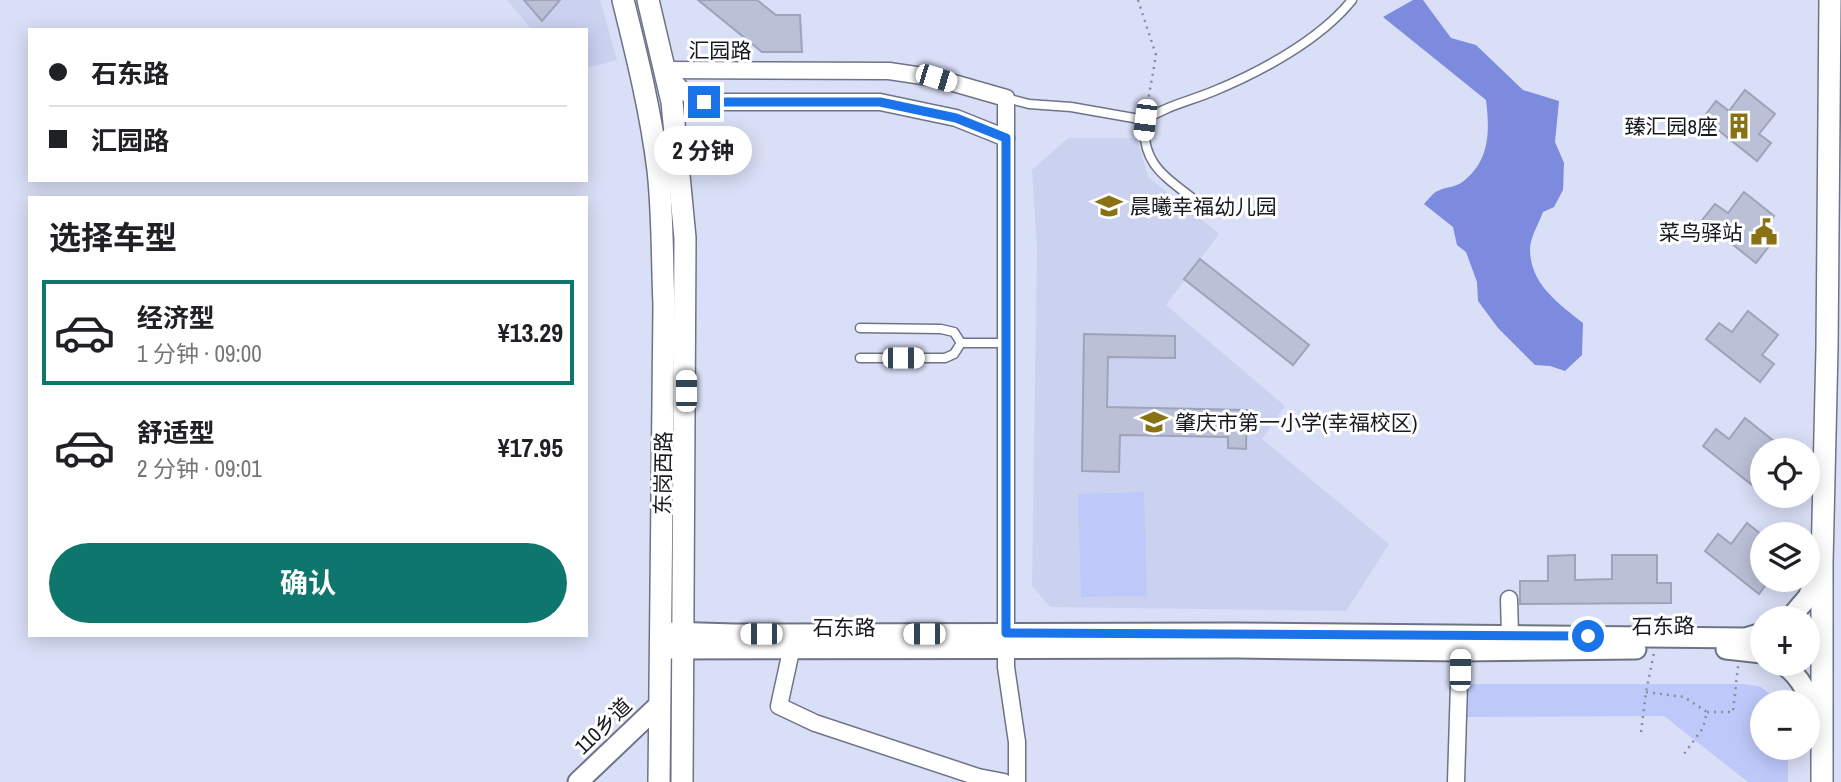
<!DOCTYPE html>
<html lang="zh">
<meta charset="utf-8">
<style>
body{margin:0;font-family:"Archivo Narrow","Noto Sans SC",sans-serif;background:#f6f6f6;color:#202124;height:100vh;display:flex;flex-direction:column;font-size:26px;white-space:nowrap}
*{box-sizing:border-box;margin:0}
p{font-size:23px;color:#757577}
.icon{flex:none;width:38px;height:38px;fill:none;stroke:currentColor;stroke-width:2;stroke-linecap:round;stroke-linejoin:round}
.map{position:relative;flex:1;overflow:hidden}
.drawer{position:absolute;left:28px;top:196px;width:560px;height:441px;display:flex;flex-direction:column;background:#fff;border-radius:0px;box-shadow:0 4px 18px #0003}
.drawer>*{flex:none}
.hud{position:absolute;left:28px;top:28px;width:560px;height:154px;border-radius:0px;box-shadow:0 4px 18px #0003;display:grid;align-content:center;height:154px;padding:0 21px;background:#fff}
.tools{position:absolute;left:1750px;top:438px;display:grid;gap:14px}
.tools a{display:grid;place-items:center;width:70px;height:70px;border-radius:50%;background:#fff;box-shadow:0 4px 18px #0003;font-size:35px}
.end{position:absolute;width:32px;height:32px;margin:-16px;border:9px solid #1a73e8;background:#fff;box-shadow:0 0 0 4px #fff}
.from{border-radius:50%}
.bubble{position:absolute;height:49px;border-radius:24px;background:#fff;box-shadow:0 4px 18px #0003;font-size:23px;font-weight:700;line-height:49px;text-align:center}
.car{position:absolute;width:21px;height:42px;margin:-21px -10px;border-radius:9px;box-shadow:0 0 5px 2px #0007;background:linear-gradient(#fff 24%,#345 0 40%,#fff 0 76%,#345 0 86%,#fff 0)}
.hud b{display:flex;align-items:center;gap:24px;height:66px;font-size:26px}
.hud b+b{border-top:2px solid #e0e0e0}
.hud i{width:18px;height:18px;background:#202124}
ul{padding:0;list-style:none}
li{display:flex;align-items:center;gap:21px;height:105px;margin:0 14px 10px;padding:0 7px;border:4px solid transparent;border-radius:0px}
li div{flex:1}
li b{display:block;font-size:26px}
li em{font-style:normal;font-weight:700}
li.current{border-color:#0f766e}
li>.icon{width:63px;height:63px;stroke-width:1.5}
h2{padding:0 21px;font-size:32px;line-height:84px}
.action{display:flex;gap:14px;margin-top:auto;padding:14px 21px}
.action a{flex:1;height:80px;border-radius:42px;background:#0f766e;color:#fff;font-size:28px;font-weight:700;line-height:80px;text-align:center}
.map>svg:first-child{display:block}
.built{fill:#cbd2f0}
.green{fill:#bec9fa}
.water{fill:#7c8bde}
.building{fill:#bac0d6;stroke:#9ea3b9;stroke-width:2}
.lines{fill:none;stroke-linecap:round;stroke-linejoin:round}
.service-casing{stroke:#6e7387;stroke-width:11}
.minor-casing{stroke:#6e7387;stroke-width:19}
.tertiary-casing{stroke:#6e7387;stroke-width:23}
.secondary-casing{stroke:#6e7387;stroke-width:24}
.path{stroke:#888c9d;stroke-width:2.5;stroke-dasharray:2 5;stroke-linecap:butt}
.service{stroke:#fff;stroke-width:8}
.minor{stroke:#fff;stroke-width:16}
.tertiary{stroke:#fff;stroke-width:19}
.secondary{stroke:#fff;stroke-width:21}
.route{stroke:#1a73e8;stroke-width:9}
.labels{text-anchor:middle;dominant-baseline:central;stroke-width:6;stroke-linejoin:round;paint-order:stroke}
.street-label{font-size:21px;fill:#171921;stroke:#fff}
.poi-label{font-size:21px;fill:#171921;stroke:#fff;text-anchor:end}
</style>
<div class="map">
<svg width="1841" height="782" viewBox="0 0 1841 782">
<rect width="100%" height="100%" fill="#d9dff6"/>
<g class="built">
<polygon points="507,0 600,0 617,60 586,68 586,30 532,30"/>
<polygon points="1068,138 1137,138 1148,177 1219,234 1166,305 1285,406 1262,439 1389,544 1346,611 1050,607 1032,586 1037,246 1032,170"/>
</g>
<g class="green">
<polygon points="1144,492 1147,596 1081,597 1078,494"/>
<polygon points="1467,684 1745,684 1761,687 1779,702 1762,702 1762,747 1788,747 1788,782 1748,782 1664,716 1467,717"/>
</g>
<path class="water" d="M 1413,0 L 1423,0 L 1451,38 L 1476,45 L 1523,90 L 1559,101 L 1555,142 L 1564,163 L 1563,190 L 1554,207 L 1543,212 C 1539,223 1530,238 1530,249 C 1530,284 1558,303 1583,323 L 1582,355 L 1565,371 L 1550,366 L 1535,365 L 1498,328 L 1478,301 L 1477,282 L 1466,252 L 1457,245 L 1453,227 L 1424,204 C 1429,199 1433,192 1440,190 C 1446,187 1455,187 1461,183 C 1490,162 1490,132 1486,100 L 1383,17 Z"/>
<g class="building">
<polygon points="524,0 560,0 542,21"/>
<polygon points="698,0 757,0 776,15 800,15 802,52 762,52"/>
<polygon points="1745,90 1775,114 1759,134 1771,143 1757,161 1703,118 1716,101 1729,111"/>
<polygon points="1744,192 1774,216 1758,236 1770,245 1756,263 1702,220 1715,204 1728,213"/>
<polygon points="1200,259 1309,345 1293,365 1184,279"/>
<polygon points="1748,311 1778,335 1762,355 1774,364 1760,382 1706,339 1719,323 1732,332"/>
<polygon points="1084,334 1175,336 1175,358 1108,357 1107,407 1247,410 1246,449 1228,448 1228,437 1120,435 1119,472 1082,471"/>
<polygon points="1745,418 1775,442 1769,450 1762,450 1762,482 1757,489 1703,446 1716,429 1729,439"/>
<polygon points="1747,523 1762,535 1762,579 1770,579 1759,594 1705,551 1718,534 1731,544"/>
<polygon points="1575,555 1575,580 1612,579 1612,555 1657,555 1657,583 1671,583 1671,603 1520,604 1520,581 1548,581 1548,556"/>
</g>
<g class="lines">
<g class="service-casing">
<g id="service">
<polyline points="1006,98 1029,104 1071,107 1145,120"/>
<path d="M 1196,201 C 1166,177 1140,164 1145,120 C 1166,106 1190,101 1214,91 C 1260,72 1320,40 1352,0"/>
<polyline points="860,328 941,329 954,332 961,343 954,354 945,358 860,358"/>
<polyline points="961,343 1006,343"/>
</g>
</g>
<g class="minor-casing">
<g id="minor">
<polyline points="664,70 889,71 936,78 1006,98 1006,667 1017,742 1017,782"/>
<polyline points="666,72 684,92 704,102 880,102 956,118 1006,138"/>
<polyline points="1509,599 1510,635"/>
<polyline points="791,651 779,706 815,723 978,777 1004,782"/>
<polyline points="1456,782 1460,651"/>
</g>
</g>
<g class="tertiary-casing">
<g id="tertiary">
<polyline points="1790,618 1808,597 1820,567"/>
<polyline points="668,632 734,634 1236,633 1745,638 1762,633"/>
<polyline points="661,649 1237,648 1460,651 1636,649"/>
<polyline points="1726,649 1762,653"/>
<path d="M 1781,663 C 1804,677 1811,702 1819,726"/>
<polyline points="578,782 660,704"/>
</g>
</g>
<g class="secondary-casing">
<g id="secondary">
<path d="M 623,0 C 637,56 651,113 658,170 C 663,215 662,260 664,305 L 659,782"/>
<polyline points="648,0 672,102 685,238 682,782"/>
<polyline points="1822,782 1822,563 1827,348 1830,0"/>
</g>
</g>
<g class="path">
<polyline points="1138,0 1156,55 1147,107"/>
<polyline points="1646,692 1684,697 1707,712 1703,728 1684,754"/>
<polyline points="1707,712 1733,712 1738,666"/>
<polyline points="1641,732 1646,692 1654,653"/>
</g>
<use href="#service" class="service"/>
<use href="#minor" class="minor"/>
<use href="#tertiary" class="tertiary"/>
<use href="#secondary" class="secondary"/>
</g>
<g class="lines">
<polyline class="route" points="704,102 880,102 956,118 1006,138 1006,633 1588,636"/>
</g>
<defs>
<g id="building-bare" transform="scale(2.1)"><path d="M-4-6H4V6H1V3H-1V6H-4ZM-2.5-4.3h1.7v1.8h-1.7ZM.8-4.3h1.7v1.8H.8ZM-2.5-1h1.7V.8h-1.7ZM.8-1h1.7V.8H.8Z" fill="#887214" stroke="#fff" stroke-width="2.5" paint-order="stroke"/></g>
<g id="school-bare" transform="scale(2.1)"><path d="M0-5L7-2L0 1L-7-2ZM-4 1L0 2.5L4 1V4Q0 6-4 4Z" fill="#887214" stroke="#fff" stroke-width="2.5" paint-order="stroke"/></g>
<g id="civic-bare" transform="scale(2.1)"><path d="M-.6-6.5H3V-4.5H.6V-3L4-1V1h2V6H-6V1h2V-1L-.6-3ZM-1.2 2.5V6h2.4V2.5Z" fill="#887214" stroke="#fff" stroke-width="2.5" paint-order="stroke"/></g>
</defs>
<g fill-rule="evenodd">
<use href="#building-bare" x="1739" y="126"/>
<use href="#school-bare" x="1109" y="206"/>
<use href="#civic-bare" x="1764" y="232"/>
<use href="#school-bare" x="1154" y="422"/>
</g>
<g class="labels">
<g class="street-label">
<text x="720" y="50">汇园路</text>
<text transform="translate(663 473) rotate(-89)">东岗西路</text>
<text transform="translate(1663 626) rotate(-1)">石东路</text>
<text x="844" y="627">石东路</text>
<text transform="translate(603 726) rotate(-44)">110乡道</text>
</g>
<g class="poi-label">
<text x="1718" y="126">臻汇园8座</text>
<text x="1130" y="206" text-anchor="start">晨曦幸福幼儿园</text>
<text x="1743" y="232">菜鸟驿站</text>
<text x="1175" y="422" text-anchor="start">肇庆市第一小学(幸福校区)</text>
</g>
</g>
</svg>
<div class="tools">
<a><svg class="icon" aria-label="locate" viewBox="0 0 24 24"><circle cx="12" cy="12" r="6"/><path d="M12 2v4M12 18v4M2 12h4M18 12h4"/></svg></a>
<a><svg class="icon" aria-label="layers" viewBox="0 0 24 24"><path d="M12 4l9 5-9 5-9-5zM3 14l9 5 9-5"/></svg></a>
<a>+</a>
<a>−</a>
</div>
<i class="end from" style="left:1588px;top:636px"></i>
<i class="end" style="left:704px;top:102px"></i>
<div class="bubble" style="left:654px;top:126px;width:98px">2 分钟</div>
<i class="car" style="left:936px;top:78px;rotate:107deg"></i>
<i class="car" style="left:1145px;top:120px;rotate:187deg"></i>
<i class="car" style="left:903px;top:358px;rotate:90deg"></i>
<i class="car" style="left:686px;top:391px;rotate:0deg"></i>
<i class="car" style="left:761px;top:634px;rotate:270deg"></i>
<i class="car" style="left:924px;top:634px;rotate:270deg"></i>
<i class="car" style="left:1460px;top:670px;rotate:1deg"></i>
<div class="hud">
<b><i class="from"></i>石东路</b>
<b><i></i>汇园路</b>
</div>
<section class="drawer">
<h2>选择车型</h2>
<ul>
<li class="current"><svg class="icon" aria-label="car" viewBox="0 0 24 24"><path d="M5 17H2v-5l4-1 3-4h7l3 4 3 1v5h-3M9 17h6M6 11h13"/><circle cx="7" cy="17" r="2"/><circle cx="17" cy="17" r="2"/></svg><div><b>经济型</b><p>1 分钟 · 09:00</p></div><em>¥13.29</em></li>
<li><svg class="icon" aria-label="car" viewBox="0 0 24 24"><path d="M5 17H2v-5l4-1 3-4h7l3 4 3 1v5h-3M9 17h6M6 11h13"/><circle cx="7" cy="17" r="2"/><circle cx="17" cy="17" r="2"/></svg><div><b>舒适型</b><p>2 分钟 · 09:01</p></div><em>¥17.95</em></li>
</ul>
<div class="action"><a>确认</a></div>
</section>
</div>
